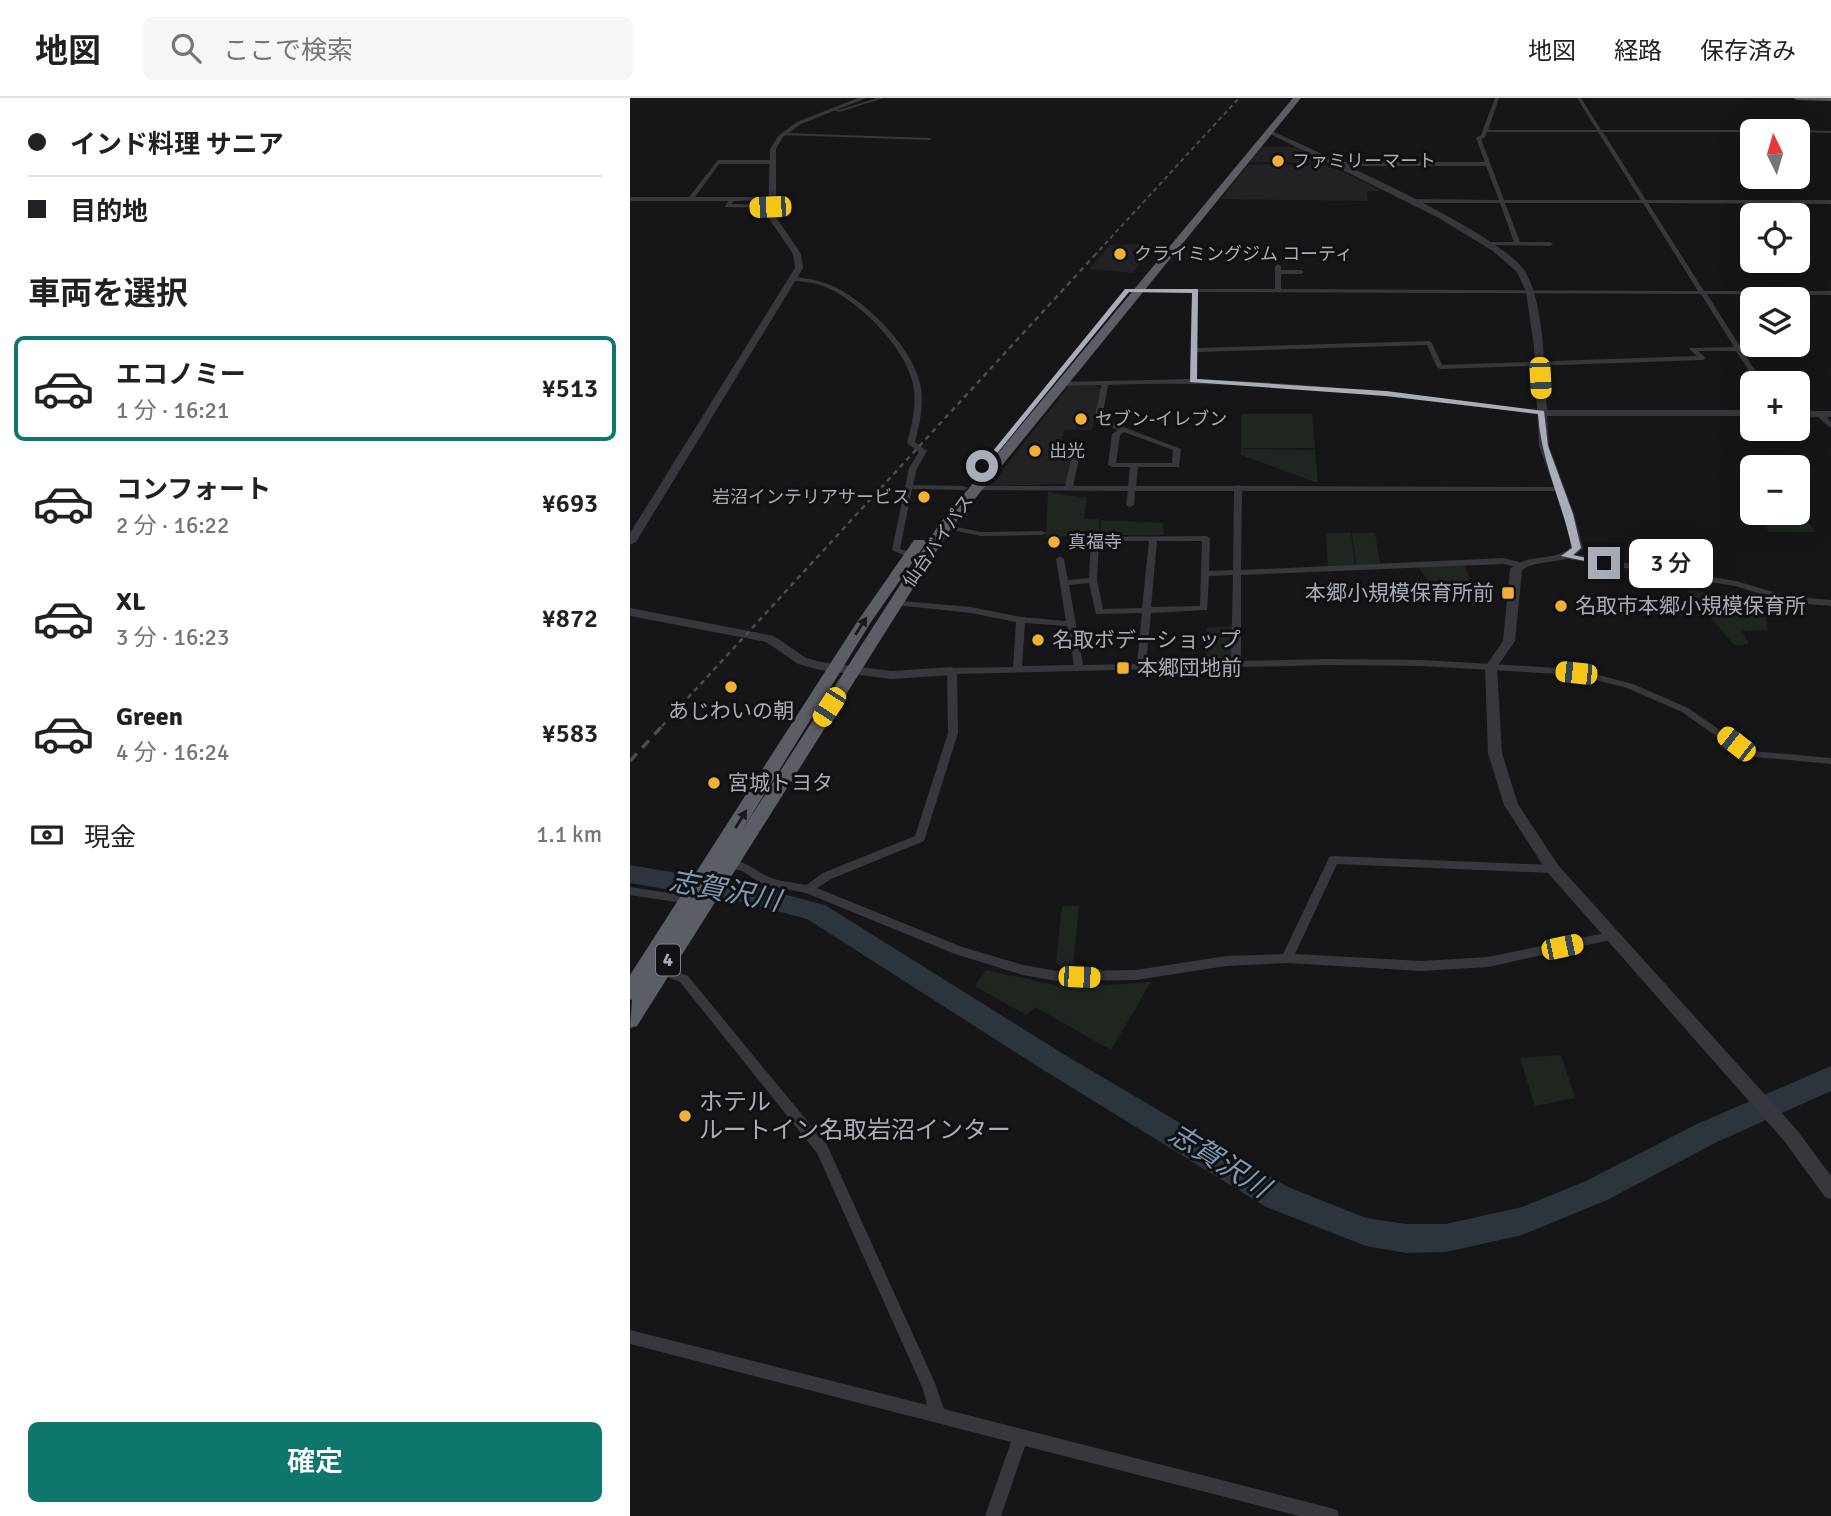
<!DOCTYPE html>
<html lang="ja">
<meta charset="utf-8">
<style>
body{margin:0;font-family:Signika,"Noto Sans JP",sans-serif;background:#f6f6f6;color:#202124;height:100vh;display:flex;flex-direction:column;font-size:26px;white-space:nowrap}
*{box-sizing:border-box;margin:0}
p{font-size:23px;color:#757577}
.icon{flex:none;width:38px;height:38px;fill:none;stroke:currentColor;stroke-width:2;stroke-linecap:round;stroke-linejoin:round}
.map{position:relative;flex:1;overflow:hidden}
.side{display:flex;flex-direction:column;background:#fff;width:630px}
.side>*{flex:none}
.hud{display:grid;align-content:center;height:154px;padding:0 28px;background:#fff}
.needle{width:46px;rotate:355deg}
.tools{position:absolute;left:1110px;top:21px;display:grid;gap:14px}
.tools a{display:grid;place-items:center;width:70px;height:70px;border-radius:10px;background:#fff;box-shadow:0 7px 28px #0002;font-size:35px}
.end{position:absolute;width:32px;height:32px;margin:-16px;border:9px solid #a8adb8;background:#111;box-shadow:0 0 0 4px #111}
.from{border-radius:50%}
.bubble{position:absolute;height:49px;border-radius:10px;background:#fff;box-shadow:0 7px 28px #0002;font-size:23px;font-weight:600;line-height:49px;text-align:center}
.car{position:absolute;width:21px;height:42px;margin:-21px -10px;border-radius:9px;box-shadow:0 0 5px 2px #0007;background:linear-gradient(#f5c518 24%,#345 0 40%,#f5c518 0 76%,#345 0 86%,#f5c518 0)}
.hud b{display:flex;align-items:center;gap:24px;height:66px;font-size:26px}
.hud b+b{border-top:2px solid #e0e0e0}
.hud i{width:18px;height:18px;background:#202124}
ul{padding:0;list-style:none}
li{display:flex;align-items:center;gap:21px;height:105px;margin:0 14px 10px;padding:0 14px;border:4px solid transparent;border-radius:10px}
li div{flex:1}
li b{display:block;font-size:26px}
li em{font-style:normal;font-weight:600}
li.on{border-color:#0f766e}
li>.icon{width:63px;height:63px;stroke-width:1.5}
h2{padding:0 28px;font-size:32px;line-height:84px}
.pay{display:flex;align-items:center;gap:18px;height:77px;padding:0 28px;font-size:26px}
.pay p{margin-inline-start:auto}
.primary-button{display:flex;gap:14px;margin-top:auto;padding:14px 28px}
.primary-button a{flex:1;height:80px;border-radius:10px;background:#0f766e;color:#fff;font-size:28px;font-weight:600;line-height:80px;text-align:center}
header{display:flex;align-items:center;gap:42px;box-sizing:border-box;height:98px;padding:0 35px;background:#fff;border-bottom:2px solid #e0e0e0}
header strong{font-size:33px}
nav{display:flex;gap:38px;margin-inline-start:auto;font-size:24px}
.search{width:490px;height:63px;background:#f6f6f6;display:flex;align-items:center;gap:18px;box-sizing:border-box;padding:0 24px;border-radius:10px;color:#757577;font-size:26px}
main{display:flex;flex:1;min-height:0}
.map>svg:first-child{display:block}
.built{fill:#222225}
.green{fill:#1e261f}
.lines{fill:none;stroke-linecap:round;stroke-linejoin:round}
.river{fill:#2c353c;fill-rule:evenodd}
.minor{fill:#37383d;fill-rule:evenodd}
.tertiary{fill:#37383d;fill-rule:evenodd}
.primary{fill:#53555c;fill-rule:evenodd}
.trunk{fill:#5b5e65;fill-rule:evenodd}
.rail-far2{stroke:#4a4c52;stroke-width:2;stroke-dasharray:4.5 3.5;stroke-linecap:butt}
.rail-far1{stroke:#4a4c52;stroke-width:2.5;stroke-dasharray:5 4.5;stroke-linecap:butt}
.rail{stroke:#4a4c52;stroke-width:3.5;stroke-dasharray:10 8;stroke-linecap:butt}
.oneway{fill:#18191b}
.route{fill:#a8adb8}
.poi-dot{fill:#f2b134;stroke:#111113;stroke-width:2.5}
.labels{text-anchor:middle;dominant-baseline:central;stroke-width:6;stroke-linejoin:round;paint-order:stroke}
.far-poi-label{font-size:18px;fill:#a8adb8;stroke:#111113;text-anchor:start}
.far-street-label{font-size:18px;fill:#a8adb8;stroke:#111113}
.shield{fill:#111113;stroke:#7b7e86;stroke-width:2}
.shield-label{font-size:19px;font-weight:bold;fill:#a8adb8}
.poi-label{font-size:21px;fill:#a8adb8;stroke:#111113;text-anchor:start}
.near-poi-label{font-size:24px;fill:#a8adb8;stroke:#111113;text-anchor:start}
.near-water-label{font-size:28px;font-style:italic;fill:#7f9bb3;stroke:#111113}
</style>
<header>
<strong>地図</strong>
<div class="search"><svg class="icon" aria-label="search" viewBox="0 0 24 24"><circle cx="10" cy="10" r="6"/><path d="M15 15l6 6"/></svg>ここで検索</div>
<nav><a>地図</a><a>経路</a><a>保存済み</a></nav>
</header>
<main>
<section class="side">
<div class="hud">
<b><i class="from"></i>インド料理 サニア</b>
<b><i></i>目的地</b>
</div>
<h2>車両を選択</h2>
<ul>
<li class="on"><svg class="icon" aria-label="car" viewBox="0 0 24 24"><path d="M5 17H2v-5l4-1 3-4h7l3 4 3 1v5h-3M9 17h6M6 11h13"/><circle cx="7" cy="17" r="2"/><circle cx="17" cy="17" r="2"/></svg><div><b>エコノミー</b><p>1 分 · 16:21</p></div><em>¥513</em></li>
<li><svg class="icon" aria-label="car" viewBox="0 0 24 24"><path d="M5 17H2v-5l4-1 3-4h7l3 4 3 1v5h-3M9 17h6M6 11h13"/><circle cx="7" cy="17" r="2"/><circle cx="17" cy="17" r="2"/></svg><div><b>コンフォート</b><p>2 分 · 16:22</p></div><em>¥693</em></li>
<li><svg class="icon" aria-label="car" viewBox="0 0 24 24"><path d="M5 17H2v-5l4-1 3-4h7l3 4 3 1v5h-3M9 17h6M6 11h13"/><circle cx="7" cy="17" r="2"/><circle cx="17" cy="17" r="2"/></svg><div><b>XL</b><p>3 分 · 16:23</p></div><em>¥872</em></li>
<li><svg class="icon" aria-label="car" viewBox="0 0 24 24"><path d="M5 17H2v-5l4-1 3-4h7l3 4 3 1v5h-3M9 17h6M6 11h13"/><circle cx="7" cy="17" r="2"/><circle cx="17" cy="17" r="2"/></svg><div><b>Green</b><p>4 分 · 16:24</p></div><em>¥583</em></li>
</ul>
<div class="pay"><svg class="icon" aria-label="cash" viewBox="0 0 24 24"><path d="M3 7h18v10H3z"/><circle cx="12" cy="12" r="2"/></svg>現金<p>1.1 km</p></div>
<div class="primary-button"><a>確定</a></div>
</section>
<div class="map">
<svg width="1201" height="1418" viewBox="0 0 1201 1418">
<rect width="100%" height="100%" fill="#161618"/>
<g class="built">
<polygon points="632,49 666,49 695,65 620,64"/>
<polygon points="630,66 699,67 752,93 737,93 738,103 591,101 618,67"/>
<polygon points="508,146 525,147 503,175 459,171 480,147"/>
<polygon points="465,287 470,290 462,332 434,332 430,349 442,350 436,386 360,388 439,288"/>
</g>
<g class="green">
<polygon points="611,316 682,316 685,350 611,350"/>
<polygon points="611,351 685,352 688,385 611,357"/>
<polygon points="418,394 457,400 454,421 469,421 470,438 416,439"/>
<polygon points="1167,406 1185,434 1139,434 1128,415 1167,415"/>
<polygon points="471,422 533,425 534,437 471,437"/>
<polygon points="696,435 721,435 725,467 698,468"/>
<polygon points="722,435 745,435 750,465 726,467"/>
<polygon points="834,467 843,489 805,491 788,469"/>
<polygon points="1057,492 1082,495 1092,507 1135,514 1138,532 1112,533 1119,546 1104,547"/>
<polygon points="603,528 604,560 575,561 576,530"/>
<polygon points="432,808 449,808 443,869 431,869 426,864"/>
<polygon points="356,872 439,890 521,884 481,952 405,909 396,917 345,888"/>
<polygon points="931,957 945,1000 905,1008 890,960"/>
</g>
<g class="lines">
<polygon class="river" points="0,767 117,787 195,807 435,957 658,1089 736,1120 776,1126 816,1126 892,1109 956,1083 1067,1026 1201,968 1201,993 1087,1044 977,1102 892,1137 816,1154 776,1155 736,1148 636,1109 415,973 177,821 117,805 0,785"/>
<g class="minor">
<polygon points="247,0 254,0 209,14 201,11 203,10 209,12"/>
<path d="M 865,0 L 869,0 L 858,32 L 967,32 L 947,0 L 951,0 L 971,32 L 1122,32 L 1124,33 L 1122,34 L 973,34 L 1016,102 L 1201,102 L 1201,106 L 1018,105 L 1074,193 L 1201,193 L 1201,197 L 1077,196 L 1133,285 L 1127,285 L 1106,253 L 1068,253 L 1076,260 L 1073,262 L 810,271 L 807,269 L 797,247 L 567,254 L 566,281 C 682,285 796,298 911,313 L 915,315 L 911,317 C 767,298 624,281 478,287 L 472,321 L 551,351 L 549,369 L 508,369 L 506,388 L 605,388 L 608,387 L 611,388 L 929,389 L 933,391 L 929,393 L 612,393 L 611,472 L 874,460 L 893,465 L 894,467 L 890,470 L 874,466 L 611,477 L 611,563 L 697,561 L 792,562 L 946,571 L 1003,586 L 1058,610 L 1121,653 L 1201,660 L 1201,666 L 1115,658 L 1052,614 L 997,590 L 946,577 L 792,568 L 697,567 L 327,576 L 328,635 L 294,743 L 201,781 L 187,790 L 332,849 L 393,867 L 427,873 L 506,872 L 596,858 L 653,856 L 698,762 L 699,759 L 703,758 L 923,767 L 927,768 L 929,771 L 927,774 L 923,775 L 707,766 L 665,856 L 792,863 L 858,859 L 980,834 L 984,835 L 986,838 L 984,841 L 980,842 L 858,869 L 792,873 L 657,865 L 596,868 L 506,882 L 427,883 L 393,877 L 325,856 L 176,795 L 132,786 L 114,774 L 96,768 L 95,765 L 96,762 C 112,760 124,772 137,778 C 148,784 164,784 176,787 L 193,775 L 285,738 L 318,635 L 317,573 L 322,570 L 383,569 L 386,524 L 341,515 L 265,507 L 262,506 L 262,502 L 341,509 L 391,519 L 436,523 L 426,461 L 430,458 L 434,461 L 438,482 L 459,480 L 461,441 L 465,439 L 576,438 L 580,440 L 579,473 L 603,472 L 604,393 L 505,393 L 504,407 L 500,409 L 496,407 L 498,393 L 345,392 L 341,390 L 345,388 L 435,388 L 442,357 L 446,355 L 450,357 L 443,388 L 498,388 L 500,369 L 482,369 L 478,367 L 482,336 L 488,332 L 464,322 L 471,287 L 430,288 L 427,286 L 430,284 L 560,281 L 562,194 L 497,194 L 494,192 L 495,191 L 645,191 L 645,168 L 648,166 L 651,168 L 651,172 L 671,172 L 674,174 L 671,176 L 651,176 L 651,191 L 1068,193 L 1013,105 L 875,105 L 890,144 L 920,144 L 923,146 L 920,148 L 857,147 L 855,146 L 855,144 L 884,144 L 870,105 L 781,105 L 778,103 L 781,101 L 869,102 L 856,68 L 705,68 L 702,66 L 705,64 L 855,64 L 846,40 L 851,37 ZM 857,34 L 968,34 L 1011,102 L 874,102 L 851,41 L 855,39 ZM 568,194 L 1071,196 L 1104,249 L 1060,250 L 1060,252 L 1067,258 L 812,267 L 802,245 L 799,243 L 567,250 ZM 494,334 L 543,352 L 542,365 L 486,365 L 490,337 ZM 469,443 L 519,443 L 512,510 L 473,511 L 467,482 ZM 527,443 L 572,443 L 570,508 L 521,509 ZM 603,477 L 601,563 L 516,565 L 521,515 L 577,512 L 579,478 ZM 459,485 L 466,516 L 512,515 L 507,566 L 453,567 L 439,487 ZM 395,525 L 437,528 L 444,567 L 392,568 Z"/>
<polygon points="1167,32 1201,33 1201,35 1167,34 1165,33"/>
<polygon points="154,35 300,40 302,41 300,42 152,37"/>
<polygon points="88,62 141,62 144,64 141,66 89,66 65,99 140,99 142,102 104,103 101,106 140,107 142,110 95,109 98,103 0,103 0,99 59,99"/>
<path d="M 163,179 C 178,180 192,183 205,189 C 239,206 285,252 291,290 C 294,309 289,327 285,344 L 297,353 L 287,370 L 283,387 L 334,388 L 338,390 L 334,392 L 282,391 L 270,451 L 284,455 L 284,459 L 278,459 L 262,452 L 279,370 L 289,354 L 277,345 C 282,327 286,310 284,291 C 279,252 229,202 193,188 C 183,184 172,184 161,182 L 160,181 Z"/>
<polygon points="1187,314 1193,314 1201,324 1201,330 1187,318"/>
<polygon points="312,426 351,434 412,433 416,435 412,437 351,438 312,430"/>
<polygon points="935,455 1106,483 1157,498 1201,502 1201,508 1156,504 1105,488 932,460 932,456"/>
<polygon points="0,789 59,798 63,799 65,802 63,805 59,806 0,797"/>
<polygon points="31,867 58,878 197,1047 305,1285 314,1311 701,1410 707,1412 709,1418 669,1418 395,1348 371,1418 355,1418 381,1344 0,1246 0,1232 297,1307 293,1291 187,1055 50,884 27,875 25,872 27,869"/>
</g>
<g class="tertiary">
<polygon points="228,0 236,0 171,26 153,39 146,51 146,119 171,156 173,170 6,444 0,447 0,435 165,170 163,156 138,119 140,51 149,37 167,24"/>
<path d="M 636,32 L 640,32 C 689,55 875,136 896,175 C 915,210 914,272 917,312 L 1122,312 L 1122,318 L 917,318 L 919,348 L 944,416 L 953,450 C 936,469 911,459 892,472 L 885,543 L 867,569 L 872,655 L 888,706 L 928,767 L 1167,1032 L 1201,1078 L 1201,1101 L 1195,1099 L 1155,1044 L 918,775 L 874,707 L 858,655 L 855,569 L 873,543 L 880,471 C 898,454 924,465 941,449 L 934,416 L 909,348 L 904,249 L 896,194 L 887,174 L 863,153 L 807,119 L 636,34 Z"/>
<rect x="1167" y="313" width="34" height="6"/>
<polygon points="0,510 144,538 176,560 191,564 261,573 322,569 328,573 322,577 261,581 190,572 168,566 136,544 0,518"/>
</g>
<polygon class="primary" points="1163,0 1201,0 1201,3 1167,2"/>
<polygon class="trunk" points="663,0 671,0 321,430 7,928 0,930 2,901 0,902 0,877 227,524 284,442 294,442 296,445 241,524 111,734 310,425"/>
<polyline class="rail-far2" points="464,158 609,0"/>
<polyline class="rail-far1" points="32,628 465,157"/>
<polyline class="rail" points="0,663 34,626"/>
</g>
<defs><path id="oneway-solid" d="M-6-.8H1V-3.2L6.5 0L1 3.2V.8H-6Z" transform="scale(1.75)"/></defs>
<g class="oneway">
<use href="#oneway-solid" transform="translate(231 528) rotate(-57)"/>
<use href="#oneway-solid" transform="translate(111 721) rotate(-58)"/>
</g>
<path class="route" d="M 495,191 L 568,191 L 567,281 L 756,293 L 914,313 L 918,348 L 943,416 L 951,450 L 943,457 L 978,465 L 974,467 L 931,458 L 942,450 C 932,404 911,363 908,316 L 756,298 L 560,284 L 562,195 L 499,194 L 355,370 L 349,370 Z"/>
<g class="poi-dot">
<circle cx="648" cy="63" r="7"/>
<circle cx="490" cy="156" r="7"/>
<circle cx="451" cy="321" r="7"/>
<circle cx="405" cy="353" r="7"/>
<circle cx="294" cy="399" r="7"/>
<circle cx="424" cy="444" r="7"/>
<rect x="871" y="488" width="14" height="14" rx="3.5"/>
<circle cx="931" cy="508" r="7"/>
<circle cx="408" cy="542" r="7"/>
<rect x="486" y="563" width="14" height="14" rx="3.5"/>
<circle cx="101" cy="589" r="7"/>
<circle cx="84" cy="685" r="7"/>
<circle cx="55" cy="1018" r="7"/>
</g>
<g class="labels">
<g class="far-poi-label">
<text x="662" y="63">ファミリーマート</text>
<text x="504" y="156">クライミングジム コーティ</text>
<text x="465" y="321">セブン-イレブン</text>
<text x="419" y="353">出光</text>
<text x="280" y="399" text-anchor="end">岩沼インテリアサービス</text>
<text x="438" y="444">真福寺</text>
</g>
<g class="far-street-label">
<text transform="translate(308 443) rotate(-55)">仙台バイパス</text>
</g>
<rect class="shield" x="26" y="846.5" width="24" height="31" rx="5"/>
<g class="shield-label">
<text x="38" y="862">4</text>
</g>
<g class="poi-label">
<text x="864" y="495" text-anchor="end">本郷小規模保育所前</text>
<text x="945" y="508">名取市本郷小規模保育所</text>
<text x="422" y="542">名取ボデーショップ</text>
<text x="507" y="570">本郷団地前</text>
<text x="101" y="613" text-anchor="middle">あじわいの朝</text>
<text x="98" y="685">宮城トヨタ</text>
</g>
<g class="near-poi-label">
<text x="69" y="1004">ホテル<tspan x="69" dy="28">ルートイン名取岩沼インター</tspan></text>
</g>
<g class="near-water-label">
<text transform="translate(95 793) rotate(11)">志賀沢川</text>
<text transform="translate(589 1063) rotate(32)">志賀沢川</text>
</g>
</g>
</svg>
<div class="tools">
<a><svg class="needle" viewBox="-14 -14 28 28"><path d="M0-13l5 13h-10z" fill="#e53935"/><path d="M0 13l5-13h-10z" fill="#757577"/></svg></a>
<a><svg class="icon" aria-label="locate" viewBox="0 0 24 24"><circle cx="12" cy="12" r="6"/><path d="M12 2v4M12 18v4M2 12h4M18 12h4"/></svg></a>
<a><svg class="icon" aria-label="layers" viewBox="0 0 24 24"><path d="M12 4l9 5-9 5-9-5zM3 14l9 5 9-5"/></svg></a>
<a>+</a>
<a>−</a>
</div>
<i class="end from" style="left:352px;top:368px"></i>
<i class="end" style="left:974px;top:465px"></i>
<div class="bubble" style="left:999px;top:441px;width:84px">3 分</div>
<i class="car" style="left:140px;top:109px;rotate:268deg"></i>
<i class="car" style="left:910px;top:280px;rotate:177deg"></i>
<i class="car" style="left:946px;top:575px;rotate:276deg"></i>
<i class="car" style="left:199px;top:609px;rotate:213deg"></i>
<i class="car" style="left:1106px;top:646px;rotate:308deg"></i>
<i class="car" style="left:932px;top:849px;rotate:78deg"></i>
<i class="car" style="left:449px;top:879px;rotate:92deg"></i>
</div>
</main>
